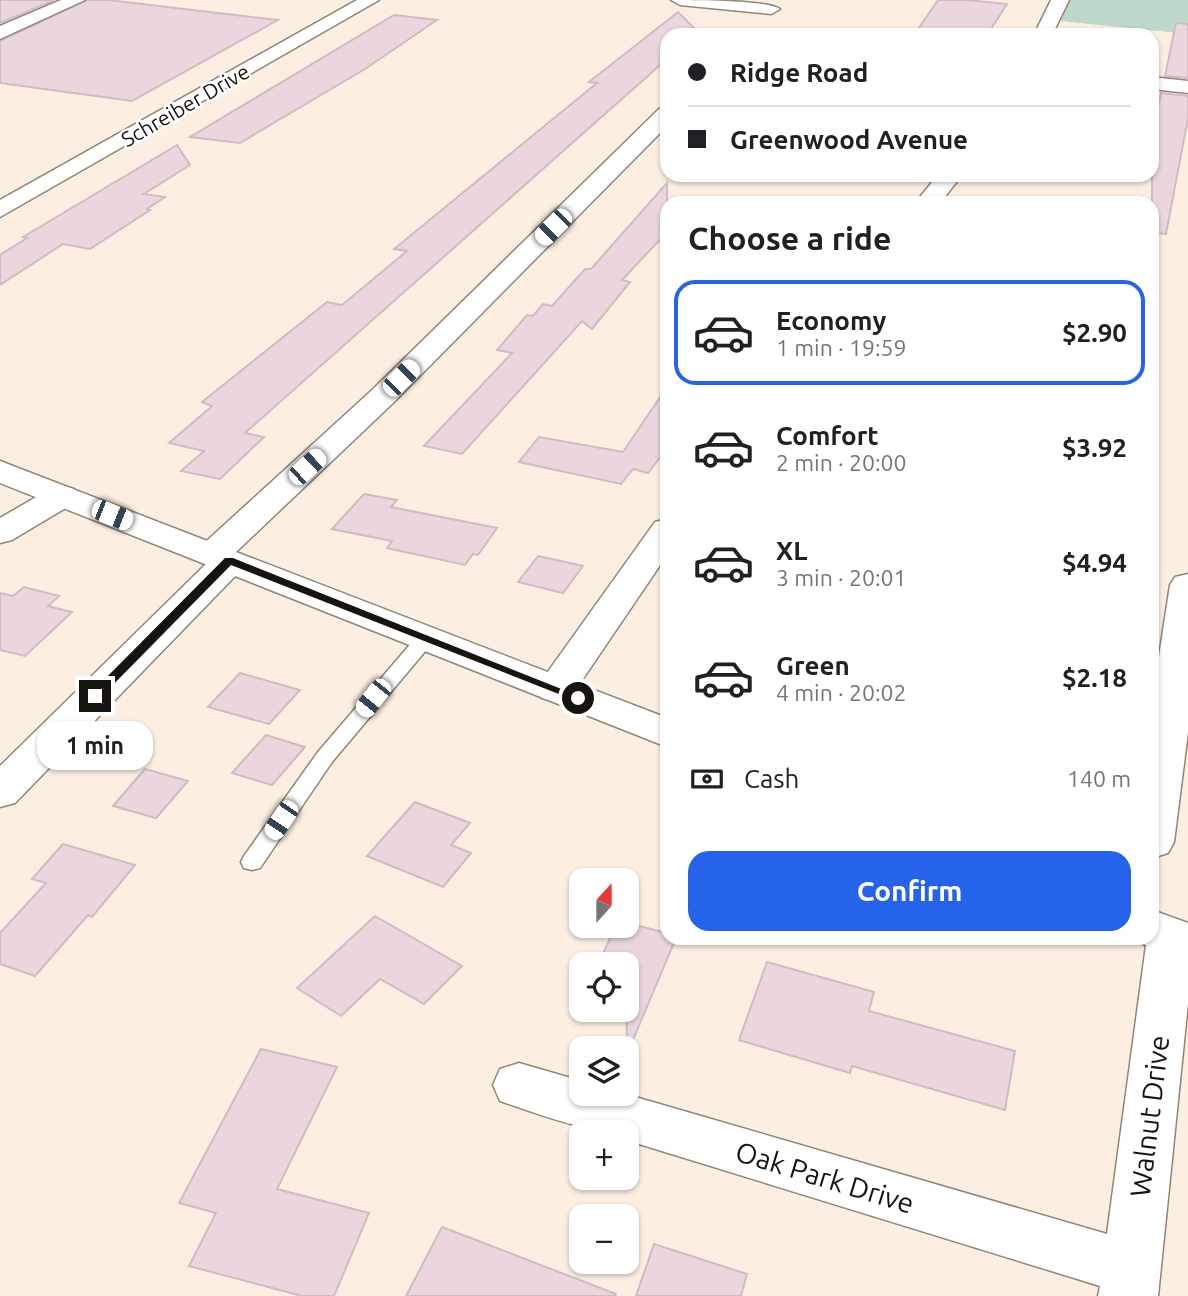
<!DOCTYPE html>
<meta charset="utf-8">
<style>
body{margin:0;font-family:Ubuntu,sans-serif;background:#f2f2f2;color:#202124;height:100vh;display:flex;flex-direction:column;font-size:26px;white-space:nowrap}
*{box-sizing:border-box;margin:0}
p{font-size:23px;color:#757577}
.icon{flex:none;width:38px;height:38px;fill:none;stroke:currentColor;stroke-width:2;stroke-linecap:round;stroke-linejoin:round}
.map{position:relative;flex:1;overflow:hidden}
.side{position:absolute;left:660px;top:196px;width:499px;height:749px;display:flex;flex-direction:column;background:#fff;border-radius:21px;box-shadow:0 2px 5px #0004}
.side>*{flex:none}
.top-card{position:absolute;left:660px;top:28px;width:499px;height:154px;border-radius:21px;box-shadow:0 2px 5px #0004;display:grid;align-content:center;height:154px;padding:0 28px;background:#fff}
.needle{width:46px;rotate:21deg}
.fabs{position:absolute;left:569px;top:868px;display:grid;gap:14px}
.fabs a{display:grid;place-items:center;width:70px;height:70px;border-radius:14px;background:#fff;box-shadow:0 2px 5px #0004;font-size:35px}
.end{position:absolute;width:32px;height:32px;margin:-16px;border:9px solid #17130e;background:#fff;box-shadow:0 0 0 4px #fff}
.from{border-radius:50%}
.bubble{position:absolute;height:49px;border-radius:21px;background:#fff;box-shadow:0 2px 5px #0004;font-size:23px;font-weight:700;line-height:49px;text-align:center}
.car{position:absolute;width:21px;height:42px;margin:-21px -10px;border-radius:9px;box-shadow:0 0 5px 2px #0007;background:linear-gradient(#fff 24%,#345 0 40%,#fff 0 76%,#345 0 86%,#fff 0)}
.top-card b{display:flex;align-items:center;gap:24px;height:66px;font-size:26px}
.top-card b+b{border-top:2px solid #e0e0e0}
.top-card i{width:18px;height:18px;background:#202124}
ul{padding:0;list-style:none}
li{display:flex;align-items:center;gap:21px;height:105px;margin:0 14px 10px;padding:0 14px;border:4px solid transparent;border-radius:21px}
li div{flex:1}
li b{display:block;font-size:26px}
li em{font-style:normal;font-weight:700}
li.selected{border-color:#2563eb}
li>.icon{width:63px;height:63px;stroke-width:1.5}
h2{padding:0 28px;font-size:32px;line-height:84px}
.pay{display:flex;align-items:center;gap:18px;height:77px;padding:0 28px;font-size:26px}
.pay p{margin-inline-start:auto}
.action{display:flex;gap:14px;margin-top:auto;padding:14px 28px}
.action a{flex:1;height:80px;border-radius:21px;background:#2563eb;color:#fff;font-size:28px;font-weight:700;line-height:80px;text-align:center}
.map>svg:first-child{display:block}
.green{fill:#bdd7c9}
.building{fill:#ead7dd;stroke:#cfbcc2;stroke-width:2}
.lines{fill:none;stroke-linecap:round;stroke-linejoin:round}
.service-casing{stroke:#908578;stroke-width:3}
.minor-casing{stroke:#908578;stroke-width:3}
.primary-casing{stroke:#908578;stroke-width:3}
.service{fill:#fff;fill-rule:evenodd}
.minor{fill:#fff;fill-rule:evenodd}
.primary{fill:#fff;fill-rule:evenodd}
.route{fill:#17130e}
.labels{text-anchor:middle;dominant-baseline:central;stroke-width:5;stroke-linejoin:round;paint-order:stroke}
.far-street-label{font-size:21px;fill:#17130e;stroke:#fff}
.near-street-label{font-size:28px;fill:#17130e;stroke:#fff}
</style>
<div class="map">
<svg width="1188" height="1296" viewBox="0 0 1188 1296">
<rect width="100%" height="100%" fill="#fcefe1"/>
<polygon class="green" points="1070,0 1188,0 1188,34 1060,21"/>
<g class="building">
<polygon points="0,0 54,0 0,23"/>
<polygon points="87,0 108,0 278,20 132,101 0,83 0,41"/>
<polygon points="938,0 967,0 1007,4 987,35 914,35"/>
<polygon points="678,12 697,31 693,35 667,35 667,59 245,433 264,437 220,479 181,471 204,451 169,443 212,406 202,402 327,302 342,305 407,251 394,249 597,83 589,82"/>
<polygon points="394,15 437,20 365,69 240,143 190,137"/>
<polygon points="1176,23 1188,24 1188,78 1165,76"/>
<polygon points="1161,93 1188,96 1188,118 1166,234 1152,233 1152,138"/>
<polygon points="177,145 190,165 144,194 165,197 147,209 150,210 90,249 63,244 0,285 0,255 27,238 23,237"/>
<polygon points="667,183 667,232 622,280 630,282 592,329 582,321 462,454 424,446 512,353 497,350 527,315 533,316 543,304 552,306 585,269 591,269"/>
<polygon points="667,387 667,448 648,473 633,469 621,484 519,462 539,437 623,452"/>
<polygon points="364,494 397,500 391,507 497,528 478,555 473,554 465,565 387,548 392,541 332,529"/>
<polygon points="538,556 583,566 563,593 518,582"/>
<polygon points="24,587 59,596 48,606 72,612 25,656 0,650 0,593 13,596"/>
<polygon points="240,673 300,690 269,724 208,707"/>
<polygon points="266,735 305,747 272,785 232,773"/>
<polygon points="145,769 188,781 156,818 113,806"/>
<polygon points="415,802 470,823 451,845 471,853 443,887 367,856"/>
<polygon points="63,844 135,865 92,917 88,915 35,976 0,964 0,933 46,883 32,879"/>
<polygon points="375,916 462,966 424,1004 380,979 341,1016 297,988"/>
<polygon points="616,926 639,926 667,933 667,938 676,938 627,1054 626,964 598,964"/>
<polygon points="767,962 874,992 869,1011 1015,1051 1005,1110 852,1066 850,1073 739,1040"/>
<polygon points="261,1049 337,1067 277,1189 369,1213 334,1296 302,1296 189,1266 216,1213 179,1203"/>
<polygon points="442,1227 616,1294 615,1296 406,1296"/>
<polygon points="654,1244 747,1274 741,1296 636,1296"/>
</g>
<g class="lines">
<g class="service-casing">
<polygon id="service" points="426,632 433,634 436,638 433,642 332,762 260,868 252,870 244,868 241,862 244,856 318,752 419,634"/>
</g>
<g class="minor-casing">
<g id="minor">
<polygon points="61,0 85,0 0,39 0,26"/>
<polygon points="357,0 379,0 0,217 0,200"/>
<path d="M 671,0 C 692,0 767,0 780,9 L 771,14 L 680,5 Z"/>
<polygon points="1051,0 1069,0 1052,35 1034,35"/>
<polygon points="1152,77 1188,81 1188,93 1152,89"/>
<polygon points="667,108 667,126 393,403 236,552 247,561 242,569 15,803 0,807 0,766 206,564 195,555 200,547 371,391 659,109"/>
<polygon points="938,175 962,175 940,203 915,203"/>
<polygon points="62,486 74,489 79,496 74,503 12,540 0,543 0,518 50,489"/>
<polygon points="667,519 667,555 570,698 556,702 542,698 536,689 542,680 655,522"/>
<polygon points="1188,574 1188,732 1174,842 1168,853 1152,858 1152,702 1170,585 1175,577"/>
<path d="M 1171,918 L 1188,923 L 1188,1003 L 1158,1296 L 1098,1296 L 1100,1286 L 626,1140 L 626,1132 C 584,1132 541,1115 500,1101 L 493,1085 L 500,1069 L 519,1063 L 581,1081 L 581,1094 L 625,1094 L 1107,1234 L 1147,938 L 1152,938 L 1154,923 Z"/>
</g>
</g>
<g class="primary-casing">
<g id="primary">
<polygon points="0,461 667,718 667,747 0,483"/>
<polygon points="1152,910 1188,923 1188,961 1135,941 1134,938 1152,938"/>
</g>
</g>
<use href="#service" class="service"/>
<use href="#minor" class="minor"/>
<use href="#primary" class="primary"/>
</g>
<polygon class="route" points="225,558 233,558 584,698 574,700 231,565 100,698 91,698 91,693"/>
<g class="labels">
<g class="far-street-label">
<text transform="translate(185 105) rotate(-30)">Schreiber Drive</text>
</g>
<g class="near-street-label">
<text transform="translate(1149 1116) rotate(-83)">Walnut Drive</text>
<text transform="translate(825 1177) rotate(17)">Oak Park Drive</text>
</g>
</g>
</svg>
<div class="fabs">
<a><svg class="needle" viewBox="-14 -14 28 28"><path d="M0-13l5 13h-10z" fill="#e53935"/><path d="M0 13l5-13h-10z" fill="#757577"/></svg></a>
<a><svg class="icon" aria-label="locate" viewBox="0 0 24 24"><circle cx="12" cy="12" r="6"/><path d="M12 2v4M12 18v4M2 12h4M18 12h4"/></svg></a>
<a><svg class="icon" aria-label="layers" viewBox="0 0 24 24"><path d="M12 4l9 5-9 5-9-5zM3 14l9 5 9-5"/></svg></a>
<a>+</a>
<a>−</a>
</div>
<i class="end from" style="left:578px;top:698px"></i>
<i class="end" style="left:95px;top:696px"></i>
<div class="bubble" style="left:37px;top:721px;width:116px">1 min</div>
<i class="car" style="left:553px;top:227px;rotate:225deg"></i>
<i class="car" style="left:401px;top:378px;rotate:45deg"></i>
<i class="car" style="left:307px;top:467px;rotate:47deg"></i>
<i class="car" style="left:112px;top:515px;rotate:112deg"></i>
<i class="car" style="left:373px;top:698px;rotate:219deg"></i>
<i class="car" style="left:281px;top:820px;rotate:214deg"></i>
<div class="top-card">
<b><i class="from"></i>Ridge Road</b>
<b><i></i>Greenwood Avenue</b>
</div>
<section class="side">
<h2>Choose a ride</h2>
<ul>
<li class="selected"><svg class="icon" aria-label="car" viewBox="0 0 24 24"><path d="M5 17H2v-5l4-1 3-4h7l3 4 3 1v5h-3M9 17h6M6 11h13"/><circle cx="7" cy="17" r="2"/><circle cx="17" cy="17" r="2"/></svg><div><b>Economy</b><p>1 min · 19:59</p></div><em>$2.90</em></li>
<li><svg class="icon" aria-label="car" viewBox="0 0 24 24"><path d="M5 17H2v-5l4-1 3-4h7l3 4 3 1v5h-3M9 17h6M6 11h13"/><circle cx="7" cy="17" r="2"/><circle cx="17" cy="17" r="2"/></svg><div><b>Comfort</b><p>2 min · 20:00</p></div><em>$3.92</em></li>
<li><svg class="icon" aria-label="car" viewBox="0 0 24 24"><path d="M5 17H2v-5l4-1 3-4h7l3 4 3 1v5h-3M9 17h6M6 11h13"/><circle cx="7" cy="17" r="2"/><circle cx="17" cy="17" r="2"/></svg><div><b>XL</b><p>3 min · 20:01</p></div><em>$4.94</em></li>
<li><svg class="icon" aria-label="car" viewBox="0 0 24 24"><path d="M5 17H2v-5l4-1 3-4h7l3 4 3 1v5h-3M9 17h6M6 11h13"/><circle cx="7" cy="17" r="2"/><circle cx="17" cy="17" r="2"/></svg><div><b>Green</b><p>4 min · 20:02</p></div><em>$2.18</em></li>
</ul>
<div class="pay"><svg class="icon" aria-label="cash" viewBox="0 0 24 24"><path d="M3 7h18v10H3z"/><circle cx="12" cy="12" r="2"/></svg>Cash<p>140 m</p></div>
<div class="action"><a>Confirm</a></div>
</section>
</div>
